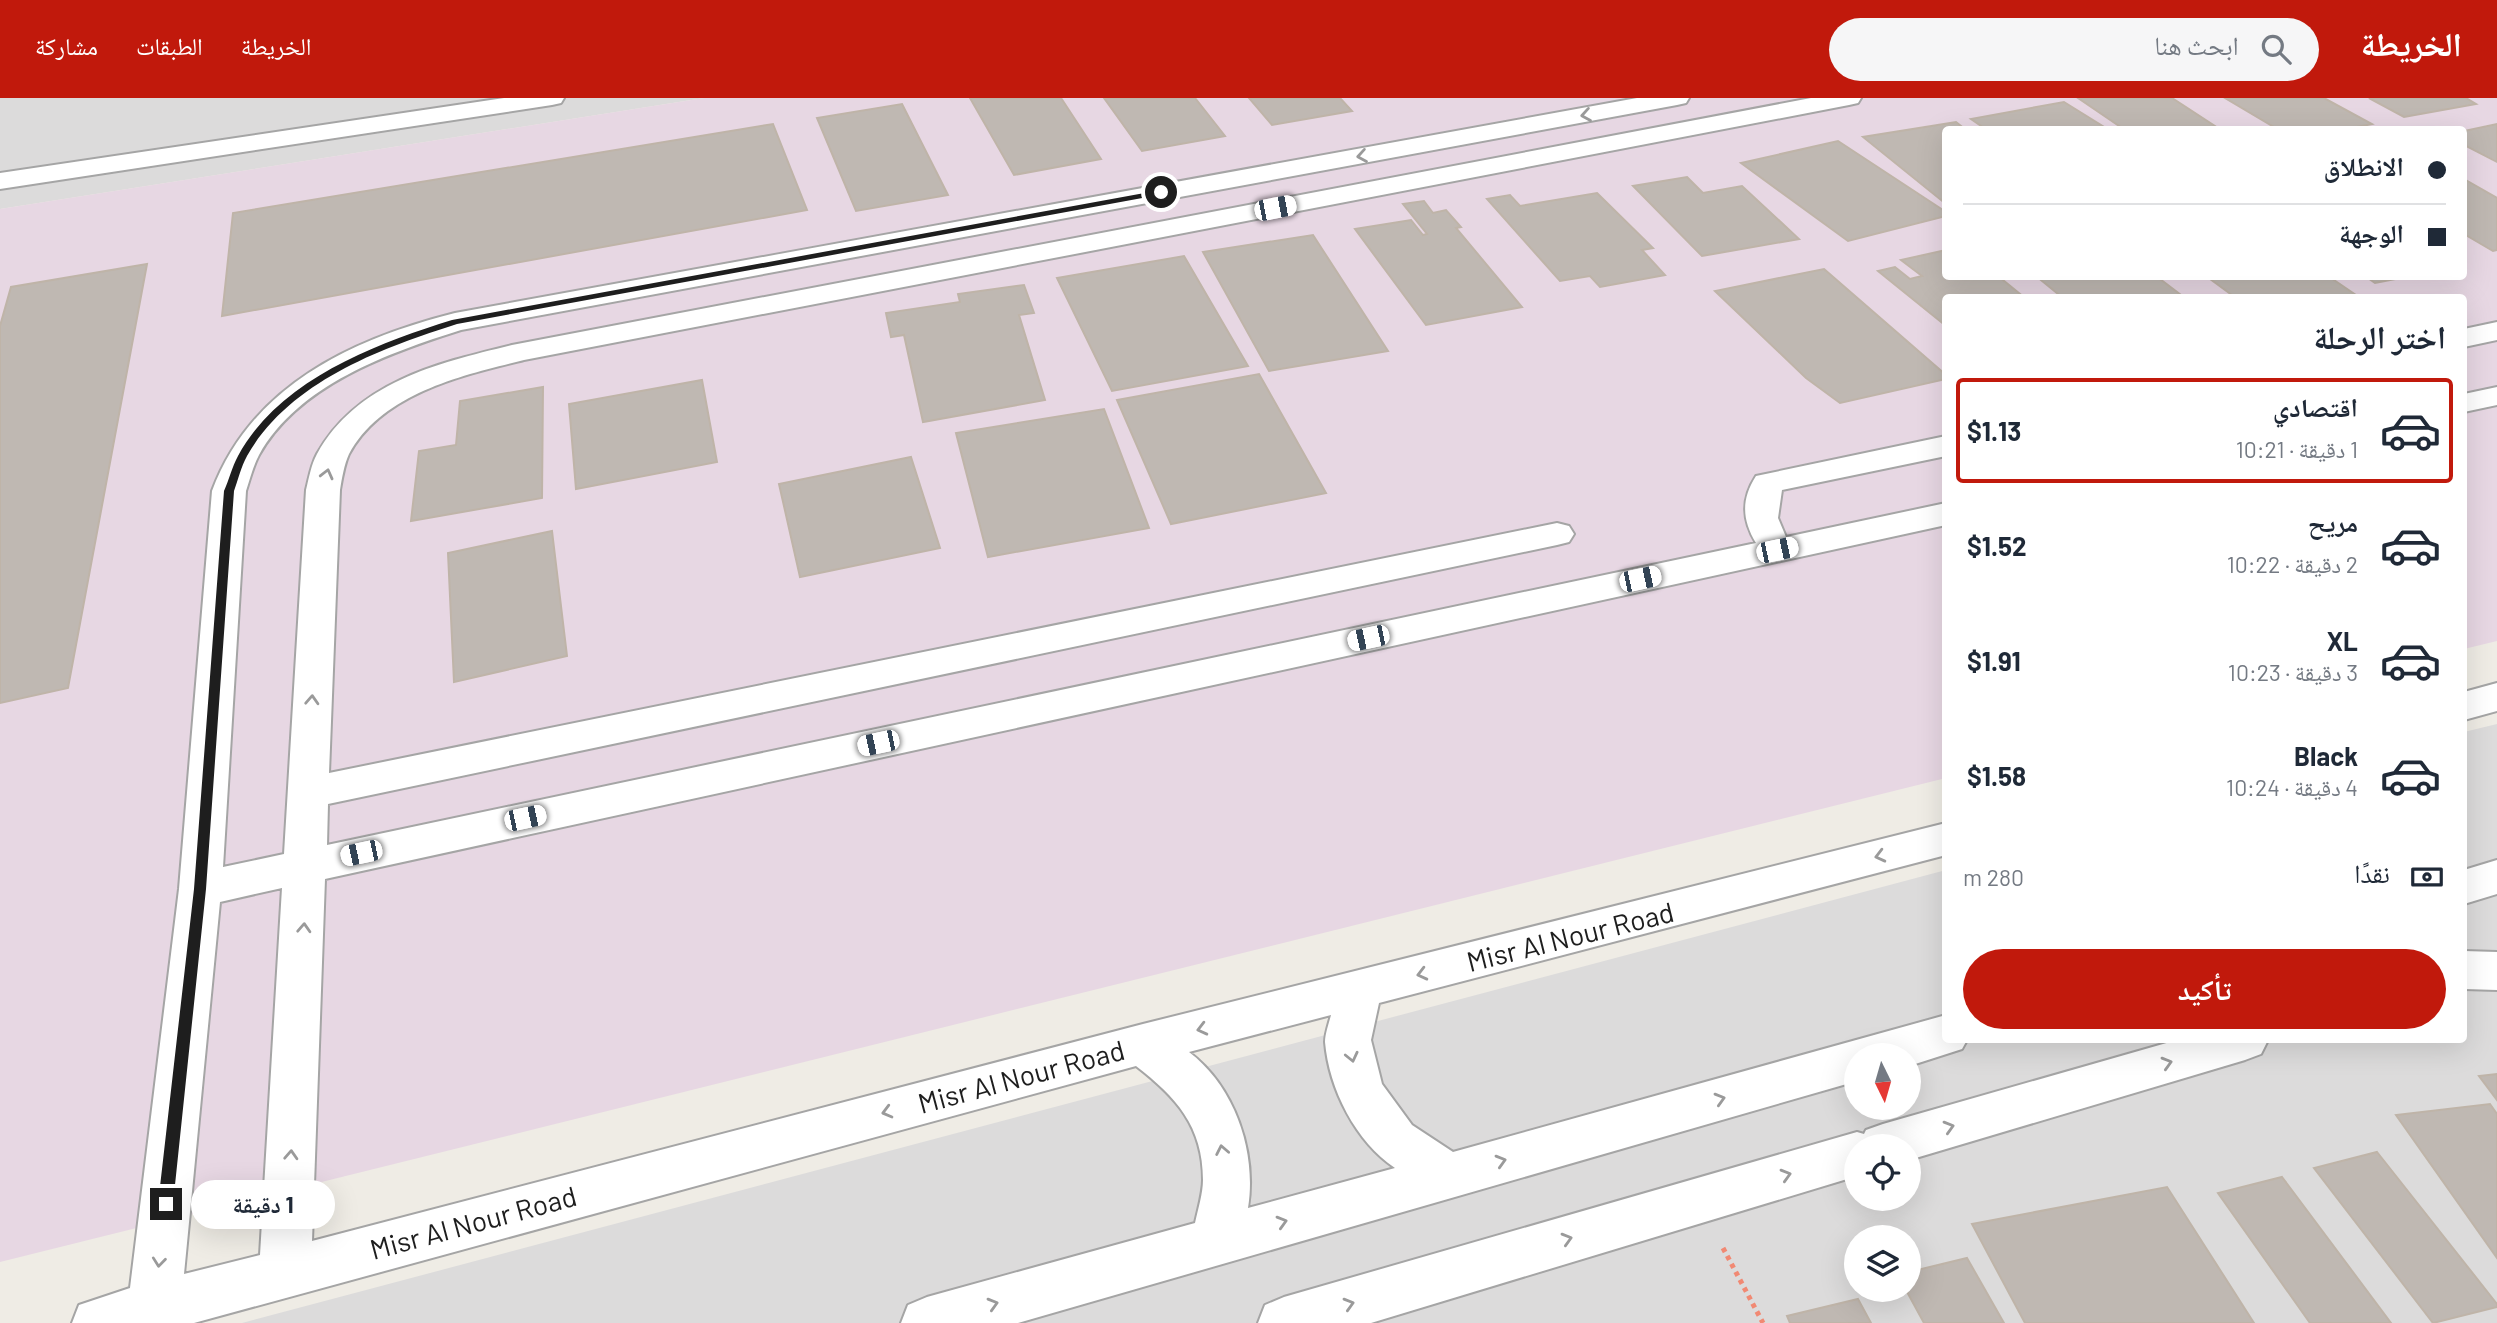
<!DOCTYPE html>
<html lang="ar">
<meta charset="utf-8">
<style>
body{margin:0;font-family:Barlow,"Noto Naskh Arabic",sans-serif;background:#f6f6f7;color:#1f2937;direction:rtl;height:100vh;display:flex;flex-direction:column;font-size:26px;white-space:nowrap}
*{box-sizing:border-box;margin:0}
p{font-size:23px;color:#747a83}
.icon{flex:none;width:38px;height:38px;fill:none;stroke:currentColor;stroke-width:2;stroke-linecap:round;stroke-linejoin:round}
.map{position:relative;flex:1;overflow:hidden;direction:ltr}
.sheet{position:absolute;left:1942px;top:196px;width:525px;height:749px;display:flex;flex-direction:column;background:#fff;border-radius:7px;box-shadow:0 7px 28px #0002;direction:rtl}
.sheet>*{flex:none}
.top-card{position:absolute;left:1942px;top:28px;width:525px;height:154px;border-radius:7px;box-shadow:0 7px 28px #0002;direction:rtl;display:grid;align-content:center;height:154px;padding:0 21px;background:#fff}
.needle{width:46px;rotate:175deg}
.tools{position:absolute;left:1844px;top:945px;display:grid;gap:14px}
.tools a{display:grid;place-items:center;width:77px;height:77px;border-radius:50%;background:#fff;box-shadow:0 7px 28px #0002;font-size:35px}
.end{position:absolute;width:32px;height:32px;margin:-16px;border:9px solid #1e1e1e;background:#fff;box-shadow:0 0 0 4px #fff}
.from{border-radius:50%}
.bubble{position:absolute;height:49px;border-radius:24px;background:#fff;box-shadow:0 7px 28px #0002;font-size:23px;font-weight:700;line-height:49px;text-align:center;direction:rtl}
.car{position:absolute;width:21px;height:42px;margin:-21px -10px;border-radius:9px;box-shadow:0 0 5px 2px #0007;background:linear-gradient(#fff 24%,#345 0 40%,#fff 0 76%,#345 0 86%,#fff 0)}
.top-card b{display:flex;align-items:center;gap:24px;height:66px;font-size:26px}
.top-card b+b{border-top:2px solid #e0e1e3}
.top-card i{width:18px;height:18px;background:#1f2937}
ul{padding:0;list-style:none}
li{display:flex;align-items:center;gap:21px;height:105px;margin:0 14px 10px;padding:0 7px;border:4px solid transparent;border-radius:7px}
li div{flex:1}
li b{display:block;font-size:26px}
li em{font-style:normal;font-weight:700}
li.active{border-color:#c1190c}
li>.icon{width:63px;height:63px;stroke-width:1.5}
h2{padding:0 21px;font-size:32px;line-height:84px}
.pay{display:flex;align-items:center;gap:18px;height:77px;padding:0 21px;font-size:26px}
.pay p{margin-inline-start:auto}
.cta{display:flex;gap:14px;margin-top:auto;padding:14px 21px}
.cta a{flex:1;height:80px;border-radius:42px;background:#c1190c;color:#fff;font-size:28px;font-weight:700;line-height:80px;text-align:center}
header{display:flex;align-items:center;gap:42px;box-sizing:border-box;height:98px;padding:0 35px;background:#c1190c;color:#fff}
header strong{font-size:33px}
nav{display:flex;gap:38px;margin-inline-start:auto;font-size:24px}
.search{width:490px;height:63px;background:#f6f6f7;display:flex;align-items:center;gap:18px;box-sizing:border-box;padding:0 24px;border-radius:38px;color:#747a83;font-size:26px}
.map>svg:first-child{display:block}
.residential{fill:#dcdbdb;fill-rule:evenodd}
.industrial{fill:#e7d7e3;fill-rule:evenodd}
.building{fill:#bfb8b2;stroke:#bfb4a8;stroke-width:2}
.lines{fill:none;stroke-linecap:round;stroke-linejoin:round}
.minor-casing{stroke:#a5a5a5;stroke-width:4}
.path{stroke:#f18973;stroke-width:5;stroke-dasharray:4.5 4.5;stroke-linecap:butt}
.minor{fill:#fff;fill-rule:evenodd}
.oneway{stroke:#9a9a9a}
.route{fill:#1e1e1e}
.labels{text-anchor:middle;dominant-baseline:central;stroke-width:5;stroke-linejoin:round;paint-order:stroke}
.near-street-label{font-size:28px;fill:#1e1e1e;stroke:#fff}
</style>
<header>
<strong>الخريطة</strong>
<div class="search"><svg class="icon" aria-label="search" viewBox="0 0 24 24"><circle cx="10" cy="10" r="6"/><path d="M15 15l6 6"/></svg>ابحث هنا</div>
<nav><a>الخريطة</a><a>الطبقات</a><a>مشاركة</a></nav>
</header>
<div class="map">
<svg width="2497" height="1225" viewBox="0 0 2497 1225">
<rect width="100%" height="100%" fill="#efece5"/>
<g class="residential">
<polygon points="0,0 704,0 0,111"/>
<path d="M 2497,626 L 2497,1225 L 242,1225 L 1946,772 L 1946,942 L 2464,942 L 2464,634 ZM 1857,957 L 1909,957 L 1909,1010 L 1857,1010 ZM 1857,1048 L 1909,1048 L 1909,1101 L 1857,1101 ZM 1857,1139 L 1909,1139 L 1909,1192 L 1857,1192 Z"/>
</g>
<path class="industrial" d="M 704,0 L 2497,0 L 2497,543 L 2464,551 L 2464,200 L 1946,200 L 1946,680 L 0,1164 L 0,111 ZM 1946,32 L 2464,32 L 2464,178 L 1946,178 Z"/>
<g class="building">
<polygon points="970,0 1061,0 1101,61 1014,77"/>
<polygon points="1104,0 1195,0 1225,38 1142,53"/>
<polygon points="1249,0 1340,0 1352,13 1272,27"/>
<polygon points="2078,0 2172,0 2221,32 2125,32"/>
<polygon points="2225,0 2324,0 2372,26 2352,30 2356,32 2279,32"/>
<polygon points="2369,0 2466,0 2476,6 2404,19"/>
<polygon points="2064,4 2109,32 1987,32 1971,21"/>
<polygon points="902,6 948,97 856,113 817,20"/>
<polygon points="1956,24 1966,32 1946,32 1946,106 1863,39"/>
<polygon points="773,26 807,112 222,218 233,115"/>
<polygon points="2497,26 2497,64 2464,47 2464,33"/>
<polygon points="1838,43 1946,114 1946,118 1848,143 1741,65"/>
<polygon points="1687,79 1703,95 1742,88 1799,141 1702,158 1633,88"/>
<polygon points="2464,81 2497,100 2497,152 2493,153 2464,136"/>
<polygon points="1597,95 1653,150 1642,152 1665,177 1600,189 1590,178 1560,183 1487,101 1510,97 1520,108"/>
<polygon points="1424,103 1433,115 1446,112 1461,129 1456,130 1522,209 1426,227 1355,131 1411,122 1423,137 1427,136 1403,106"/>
<polygon points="1313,137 1388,253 1269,273 1203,154"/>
<polygon points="1946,152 1946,178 1998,178 2025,200 1946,200 1946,228 1878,173 1895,169 1910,181 1922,178 1901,162"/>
<polygon points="1184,158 1248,268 1112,293 1057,180"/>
<polygon points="147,166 68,590 0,605 0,228 11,189"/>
<polygon points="1824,171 1946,277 1946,281 1840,305 1806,280 1715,193"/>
<polygon points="2036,178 2156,178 2185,200 2063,200"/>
<polygon points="2206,178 2328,178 2356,197 2236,200"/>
<polygon points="2365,178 2411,178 2375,185"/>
<polygon points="1024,187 1034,215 1019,217 1045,302 923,324 904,237 891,239 886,215 960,204 958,196"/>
<polygon points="1259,276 1326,395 1171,426 1117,302"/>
<polygon points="702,282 717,364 576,391 569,306"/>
<polygon points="543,289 542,400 411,423 419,353 456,347 460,303"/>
<polygon points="1104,311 1149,430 988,459 956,335"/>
<polygon points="911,359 940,450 800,479 779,386"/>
<polygon points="552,433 567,558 454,584 448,455"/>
<polygon points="2497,976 2497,1002 2479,978"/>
<polygon points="2490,1006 2497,1016 2497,1160 2396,1017"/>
<polygon points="2377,1054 2497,1206 2497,1209 2433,1225 2314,1070"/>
<polygon points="2282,1079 2391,1225 2310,1225 2218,1095"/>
<polygon points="2167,1089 2254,1225 2025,1225 1972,1126"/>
<polygon points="1967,1160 2004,1225 1924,1225 1906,1192 1909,1192 1909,1174"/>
<polygon points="1858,1201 1871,1225 1790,1225 1787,1218"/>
</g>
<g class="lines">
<g class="minor-casing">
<g id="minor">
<polygon points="504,0 564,0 561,5 552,7 0,91 0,75"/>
<path d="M 1637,0 L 1689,0 L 1686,5 L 1677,7 L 461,232 C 388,255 298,287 259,357 C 253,368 250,381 246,393 L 223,769 L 284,756 L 306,392 C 309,380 311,367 317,356 C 357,284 438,265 512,247 L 1811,0 L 1861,0 L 1858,5 L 1849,7 L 524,262 C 463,277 382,295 349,356 C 344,367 342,380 340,392 L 329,675 L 1557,425 L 1569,428 L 1574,436 L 1569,444 L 1557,447 L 328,706 L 327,747 L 1756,445 C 1742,422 1741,401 1756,378 L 1946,338 L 1946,358 L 1782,392 L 1778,420 L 1786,439 L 1946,405 L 1946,427 L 325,781 L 312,1143 L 1143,926 L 1946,725 L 1946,757 L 1379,905 L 1371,942 L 1382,986 L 1412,1027 L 1453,1054 L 1946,917 L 1946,942 L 1967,942 L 1962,951 L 1909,968 L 1909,957 L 1857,957 L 1857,983 L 1018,1225 L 901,1225 L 908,1207 L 927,1199 L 1195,1125 C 1198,1111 1203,1095 1203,1082 C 1203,1028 1176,999 1136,968 L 194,1225 L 72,1225 L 79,1207 L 130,1190 L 179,791 L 212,393 C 251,288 352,241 455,215 ZM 282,790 L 260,1157 L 184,1176 L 220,804 ZM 1331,917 C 1329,925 1325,936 1325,944 C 1329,991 1356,1044 1395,1070 L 1248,1110 C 1257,1054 1235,989 1189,954 Z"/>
<polygon points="2497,224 2497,242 2464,249 2464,231"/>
<polygon points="2497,289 2497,307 2464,314 2464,296"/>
<polygon points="2497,585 2497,613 2464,622 2464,594"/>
<polygon points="2497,762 2497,796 2464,806 2464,772"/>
<polygon points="2464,853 2497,854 2497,892 2464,891"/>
<polygon points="2177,942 2268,942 2261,956 2245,962 1909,1062 1909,1048 1857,1048 1857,1078 1371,1225 1258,1225 1265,1207 1284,1199 1857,1034 1864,1036 1866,1032 1883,1026"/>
</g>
</g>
<polyline class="path" points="1723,1150 1763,1225"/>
<use href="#minor" class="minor"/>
</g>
<defs><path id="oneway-chevron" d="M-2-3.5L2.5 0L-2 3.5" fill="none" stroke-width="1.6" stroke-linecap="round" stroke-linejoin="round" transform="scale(1.75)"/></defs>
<g class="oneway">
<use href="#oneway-chevron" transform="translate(1586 17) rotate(170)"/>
<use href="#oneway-chevron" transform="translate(1362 58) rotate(170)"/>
<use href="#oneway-chevron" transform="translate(327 376) rotate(-76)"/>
<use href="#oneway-chevron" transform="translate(312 602) rotate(-87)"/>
<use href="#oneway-chevron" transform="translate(1880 758) rotate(166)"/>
<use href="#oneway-chevron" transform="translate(304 830) rotate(-87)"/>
<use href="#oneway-chevron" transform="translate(1422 876) rotate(166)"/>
<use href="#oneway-chevron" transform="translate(1202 931) rotate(166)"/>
<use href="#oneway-chevron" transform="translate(1352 959) rotate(77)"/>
<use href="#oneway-chevron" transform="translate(2167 965) rotate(-16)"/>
<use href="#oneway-chevron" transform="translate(1720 1001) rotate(-16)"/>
<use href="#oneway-chevron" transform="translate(887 1014) rotate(165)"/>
<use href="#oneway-chevron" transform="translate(1949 1029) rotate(-16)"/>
<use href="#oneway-chevron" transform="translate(1222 1052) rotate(-101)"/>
<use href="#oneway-chevron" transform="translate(291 1057) rotate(-87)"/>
<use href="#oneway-chevron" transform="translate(1501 1063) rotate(-16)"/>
<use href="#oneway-chevron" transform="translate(1786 1077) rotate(-16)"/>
<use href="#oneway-chevron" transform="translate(1282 1124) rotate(-16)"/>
<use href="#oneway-chevron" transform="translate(1567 1141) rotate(-16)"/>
<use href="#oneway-chevron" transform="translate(159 1164) rotate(96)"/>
<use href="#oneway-chevron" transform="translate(993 1206) rotate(-16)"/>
<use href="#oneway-chevron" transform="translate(1349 1206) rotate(-16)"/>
</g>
<path class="route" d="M 1161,92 L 1164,96 L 457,226 C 381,250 289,284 247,358 C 241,369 238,382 234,393 L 206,791 L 173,1106 L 166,1113 L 160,1111 L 158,1106 L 194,791 L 224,393 C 229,382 232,369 238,358 C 279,282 375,246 452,222 Z"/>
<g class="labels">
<g class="near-street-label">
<text transform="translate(1570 838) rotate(-14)">Misr Al Nour Road</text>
<text transform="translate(1021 978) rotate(-15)">Misr Al Nour Road</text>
<text transform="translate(473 1124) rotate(-15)">Misr Al Nour Road</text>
</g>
</g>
</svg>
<div class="tools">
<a><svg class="needle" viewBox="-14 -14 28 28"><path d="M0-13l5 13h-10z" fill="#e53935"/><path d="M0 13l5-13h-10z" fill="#747a83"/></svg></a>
<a><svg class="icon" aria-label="locate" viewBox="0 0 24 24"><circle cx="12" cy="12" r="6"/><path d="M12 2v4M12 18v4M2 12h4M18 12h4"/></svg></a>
<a><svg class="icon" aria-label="layers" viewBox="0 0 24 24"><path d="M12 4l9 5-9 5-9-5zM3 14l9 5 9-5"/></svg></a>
</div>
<i class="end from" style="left:1161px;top:94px"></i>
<i class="end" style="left:166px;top:1106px"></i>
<div class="bubble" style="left:191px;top:1082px;width:144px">1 دقيقة</div>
<i class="car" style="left:1275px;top:110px;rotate:79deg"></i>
<i class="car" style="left:1777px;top:452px;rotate:78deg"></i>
<i class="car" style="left:1640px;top:481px;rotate:78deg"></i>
<i class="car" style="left:1368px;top:540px;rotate:258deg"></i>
<i class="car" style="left:878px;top:645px;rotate:258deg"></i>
<i class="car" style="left:525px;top:720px;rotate:78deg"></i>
<i class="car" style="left:361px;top:755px;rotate:258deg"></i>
<div class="top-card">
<b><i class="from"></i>الانطلاق</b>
<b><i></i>الوجهة</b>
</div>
<section class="sheet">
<h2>اختر الرحلة</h2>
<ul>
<li class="active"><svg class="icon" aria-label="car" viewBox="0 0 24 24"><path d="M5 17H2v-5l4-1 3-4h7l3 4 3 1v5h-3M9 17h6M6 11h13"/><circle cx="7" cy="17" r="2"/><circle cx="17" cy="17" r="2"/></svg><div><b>اقتصادي</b><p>1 دقيقة · 10:21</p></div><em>$1.13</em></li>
<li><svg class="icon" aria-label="car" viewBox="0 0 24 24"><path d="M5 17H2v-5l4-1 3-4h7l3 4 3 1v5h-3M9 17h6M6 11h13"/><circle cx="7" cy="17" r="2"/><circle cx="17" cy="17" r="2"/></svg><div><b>مريح</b><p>2 دقيقة · 10:22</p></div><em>$1.52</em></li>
<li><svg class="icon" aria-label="car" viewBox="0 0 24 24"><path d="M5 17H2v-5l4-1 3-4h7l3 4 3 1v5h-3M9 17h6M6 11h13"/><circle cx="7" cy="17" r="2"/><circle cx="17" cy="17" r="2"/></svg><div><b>XL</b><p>3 دقيقة · 10:23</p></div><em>$1.91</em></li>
<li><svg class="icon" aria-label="car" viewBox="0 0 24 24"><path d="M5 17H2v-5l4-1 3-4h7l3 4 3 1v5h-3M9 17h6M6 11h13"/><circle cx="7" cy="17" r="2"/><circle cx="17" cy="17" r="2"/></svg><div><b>Black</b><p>4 دقيقة · 10:24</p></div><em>$1.58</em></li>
</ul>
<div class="pay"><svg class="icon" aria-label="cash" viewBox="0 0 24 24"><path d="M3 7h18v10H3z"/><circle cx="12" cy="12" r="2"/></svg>نقدًا<p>280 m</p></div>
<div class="cta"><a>تأكيد</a></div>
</section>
</div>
